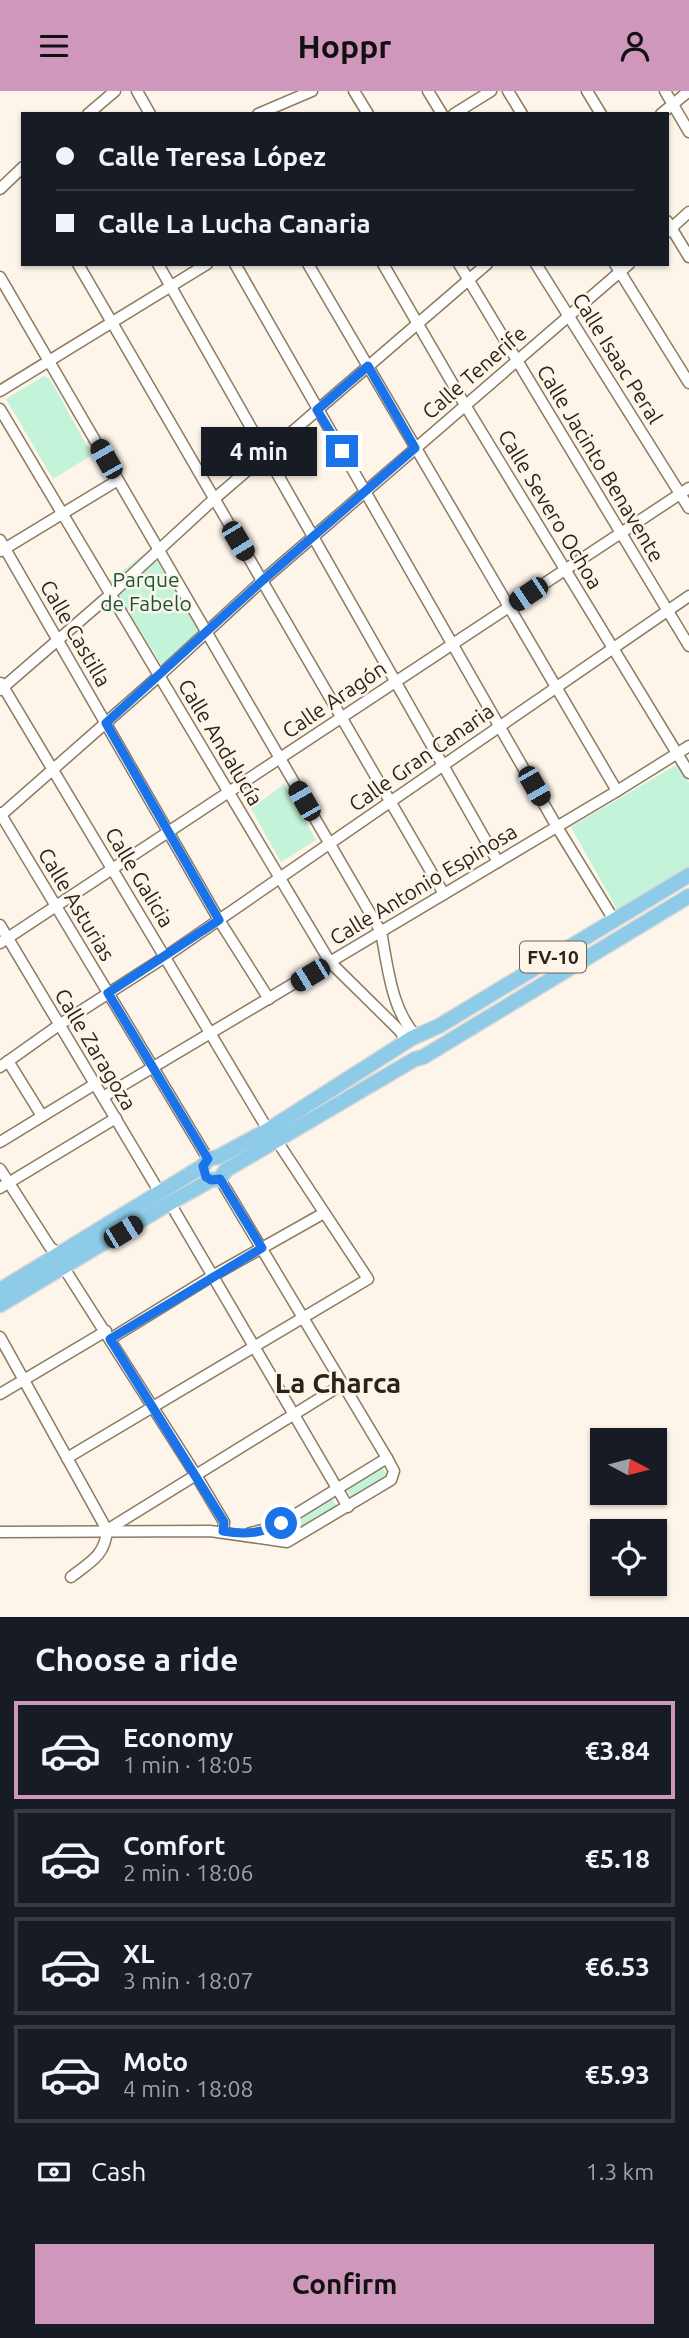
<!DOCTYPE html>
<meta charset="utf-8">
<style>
body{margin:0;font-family:Ubuntu,sans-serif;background:#242831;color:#f1f3f6;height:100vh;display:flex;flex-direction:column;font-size:26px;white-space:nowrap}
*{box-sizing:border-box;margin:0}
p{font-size:23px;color:#9ea1a6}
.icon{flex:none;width:38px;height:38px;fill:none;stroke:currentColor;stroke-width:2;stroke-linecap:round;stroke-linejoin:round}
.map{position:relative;height:1526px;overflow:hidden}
.drawer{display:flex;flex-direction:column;background:#171b24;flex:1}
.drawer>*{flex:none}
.hud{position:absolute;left:21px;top:21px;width:648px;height:154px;border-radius:0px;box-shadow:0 2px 5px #0004;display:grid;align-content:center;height:154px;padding:0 35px;background:#171b24}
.needle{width:46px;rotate:97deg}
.tools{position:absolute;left:590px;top:1337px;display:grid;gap:14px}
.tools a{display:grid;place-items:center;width:77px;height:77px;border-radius:0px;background:#171b24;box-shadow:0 2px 5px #0004;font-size:35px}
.end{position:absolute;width:32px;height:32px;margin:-16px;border:9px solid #1a73e8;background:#fff;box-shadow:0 0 0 4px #fff}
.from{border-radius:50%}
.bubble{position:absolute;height:49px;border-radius:0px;background:#171b24;box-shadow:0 2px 5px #0004;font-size:23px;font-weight:600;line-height:49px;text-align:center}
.car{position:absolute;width:21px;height:42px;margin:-21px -10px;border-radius:9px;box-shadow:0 0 5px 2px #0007;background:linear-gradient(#222 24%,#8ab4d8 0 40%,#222 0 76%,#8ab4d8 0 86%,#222 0)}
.hud b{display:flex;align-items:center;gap:24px;height:66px;font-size:26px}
.hud b+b{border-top:2px solid #363941}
.hud i{width:18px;height:18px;background:#f1f3f6}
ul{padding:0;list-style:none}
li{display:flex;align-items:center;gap:21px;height:98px;margin:0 14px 10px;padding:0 21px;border:4px solid #363941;border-radius:0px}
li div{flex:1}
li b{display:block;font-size:26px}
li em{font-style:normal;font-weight:600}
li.active{border-color:#d097bc}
li>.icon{width:63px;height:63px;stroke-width:1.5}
h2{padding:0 35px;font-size:32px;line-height:84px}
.pay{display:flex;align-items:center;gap:18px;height:77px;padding:0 35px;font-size:26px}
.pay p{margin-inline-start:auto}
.primary-button{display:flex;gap:14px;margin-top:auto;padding:14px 35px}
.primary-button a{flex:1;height:80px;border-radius:0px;background:#d097bc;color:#111;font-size:28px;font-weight:600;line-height:80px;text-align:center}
header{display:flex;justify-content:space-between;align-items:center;height:91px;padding:0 35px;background:#d097bc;color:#111;font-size:32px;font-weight:600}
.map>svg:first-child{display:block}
.green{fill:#c3f3d8}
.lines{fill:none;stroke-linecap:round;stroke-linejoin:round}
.minor-casing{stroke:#8e7961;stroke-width:13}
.major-casing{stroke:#d9d7d6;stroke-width:17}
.minor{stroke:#fff;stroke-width:10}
.major{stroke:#8dcbe8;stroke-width:14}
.route{stroke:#1a73e8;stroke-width:9}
.labels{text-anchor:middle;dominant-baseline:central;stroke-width:5;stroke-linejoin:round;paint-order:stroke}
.shield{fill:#fef5ea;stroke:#6a6258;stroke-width:2}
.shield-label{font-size:19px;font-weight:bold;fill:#2b2319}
.street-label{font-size:21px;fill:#2b2319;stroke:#fef5ea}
.park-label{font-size:21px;fill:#155639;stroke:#fef5ea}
.district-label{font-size:28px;font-weight:bold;fill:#2b2319;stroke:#fef5ea}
</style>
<header><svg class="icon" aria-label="menu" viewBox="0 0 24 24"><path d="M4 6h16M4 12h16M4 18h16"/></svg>Hoppr<svg class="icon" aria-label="person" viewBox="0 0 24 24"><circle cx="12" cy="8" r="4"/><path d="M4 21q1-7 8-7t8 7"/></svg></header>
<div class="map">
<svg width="689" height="1526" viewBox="0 0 689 1526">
<rect width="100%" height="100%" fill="#fef5ea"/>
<g class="green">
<polygon points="44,285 50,288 92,364 53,388 6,308"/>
<polygon points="150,458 200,541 162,575 110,490"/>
<polygon points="678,673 689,692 689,777 618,820 571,736"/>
<polygon points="284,693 316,749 281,771 251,718"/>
<polygon points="382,1376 388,1385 352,1406 346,1397"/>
<polygon points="332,1407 337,1416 288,1446 281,1437"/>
</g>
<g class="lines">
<g class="minor-casing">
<g id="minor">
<polyline points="137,0 150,23"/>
<polyline points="354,0 368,23"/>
<polyline points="428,0 442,23"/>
<polyline points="508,0 522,23"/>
<polyline points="587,0 601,23"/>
<polyline points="665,0 689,41"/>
<polyline points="88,23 115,0"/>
<polyline points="258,23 312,0"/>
<polyline points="454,23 491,0"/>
<polyline points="661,23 689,0"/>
<polyline points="0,98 23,76"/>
<polyline points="667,130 689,166"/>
<polyline points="667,141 689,121"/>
<polyline points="78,173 444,803"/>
<polyline points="158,173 498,771"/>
<polyline points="235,173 557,736 614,829"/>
<polyline points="308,173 617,700"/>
<polyline points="383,173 465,314 689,682"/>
<polyline points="459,173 689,555"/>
<polyline points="536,173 689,417"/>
<polyline points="615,173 689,292"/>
<path d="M 0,186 L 381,841 C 388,876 391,919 417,946"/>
<polyline points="0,300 207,173"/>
<polyline points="0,318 330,871 400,940 407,952"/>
<polyline points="0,449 219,829 269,908"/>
<polyline points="1,460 118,389"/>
<polyline points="1,592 268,1039"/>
<polyline points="0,599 111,503 213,409 487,173"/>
<polyline points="0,722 208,1068"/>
<polyline points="0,725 159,585 262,490 629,173"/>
<polyline points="0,834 160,1102"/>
<polyline points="0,852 689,397"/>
<polyline points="8,970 42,1025"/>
<polyline points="0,976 59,934 165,866 689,505"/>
<polyline points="103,1006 617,700 689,655"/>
<polyline points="0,1051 95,993"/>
<polyline points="0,1078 50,1156 62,1165"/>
<polyline points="0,1097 116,1027"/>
<polyline points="170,1112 348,1416"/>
<polyline points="58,1175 64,1177 196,1384 224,1431 223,1440"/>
<polyline points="0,1246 107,1439"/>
<polyline points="110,1248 214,1184 324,1122"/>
<polyline points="0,1303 106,1240"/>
<polyline points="67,1367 368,1188 277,1050"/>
<polyline points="107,1439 343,1293"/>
<polyline points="0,1441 210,1440 287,1451 391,1389 394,1380 387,1367 220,1088"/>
<polyline points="250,1442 275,1436 387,1367"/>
<path d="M 71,1486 C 90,1471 105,1465 107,1439"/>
</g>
</g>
<g class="major-casing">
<g id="major">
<polyline points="0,1199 203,1075 208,1068 218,1066 268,1039 412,947 439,935 689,784"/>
<polyline points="0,1214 170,1112 211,1089 220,1088 226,1079 415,968 423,966 689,805"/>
</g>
</g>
<use href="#minor" class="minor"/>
<use href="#major" class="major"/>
</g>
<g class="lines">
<path class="route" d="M 281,1432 C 263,1443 244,1444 223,1440 L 224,1431 L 110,1248 L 262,1157 L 220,1088 L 211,1089 L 206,1086 L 203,1075 L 208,1068 L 108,902 L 219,829 L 106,632 L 262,490 L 415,357 L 368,275 L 317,319 L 342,360"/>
</g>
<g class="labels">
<rect class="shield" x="520" y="850.5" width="66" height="31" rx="5"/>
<g class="shield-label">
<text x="553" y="866">FV-10</text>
</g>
<g class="street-label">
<text transform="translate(618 267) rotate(58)">Calle Isaac Peral</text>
<text transform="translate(474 281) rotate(-41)">Calle Tenerife</text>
<text transform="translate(601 372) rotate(59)">Calle Jacinto Benavente</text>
<text transform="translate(551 418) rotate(59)">Calle Severo Ochoa</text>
<text transform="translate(76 542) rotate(60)">Calle Castilla</text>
<text transform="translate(334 608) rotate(-34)">Calle Aragón</text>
<text transform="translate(221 651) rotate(59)">Calle Andalucía</text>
<text transform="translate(421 666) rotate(-35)">Calle Gran Canaria</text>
<text transform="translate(140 786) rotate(59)">Calle Galicia</text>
<text transform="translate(423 793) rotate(-31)">Calle Antonio Espinosa</text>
<text transform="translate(77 813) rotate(59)">Calle Asturias</text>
<text transform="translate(96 958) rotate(59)">Calle Zaragoza</text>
</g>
<g class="park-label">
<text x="146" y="488">Parque<tspan x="146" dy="24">de Fabelo</tspan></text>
</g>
<g class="district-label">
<text x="338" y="1291">La Charca</text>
</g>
</g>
</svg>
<div class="tools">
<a><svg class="needle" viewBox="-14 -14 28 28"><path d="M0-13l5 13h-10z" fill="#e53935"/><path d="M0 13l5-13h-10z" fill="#9ea1a6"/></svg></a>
<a><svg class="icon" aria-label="locate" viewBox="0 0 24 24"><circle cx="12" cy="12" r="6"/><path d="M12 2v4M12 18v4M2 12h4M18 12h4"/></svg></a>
</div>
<i class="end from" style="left:281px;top:1432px"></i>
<i class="end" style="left:342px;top:360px"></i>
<div class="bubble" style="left:201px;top:336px;width:116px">4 min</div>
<i class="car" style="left:106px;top:368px;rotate:330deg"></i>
<i class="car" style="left:238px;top:450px;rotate:149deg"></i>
<i class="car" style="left:528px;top:503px;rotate:236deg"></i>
<i class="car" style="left:534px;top:695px;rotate:150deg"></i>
<i class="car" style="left:304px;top:710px;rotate:330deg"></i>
<i class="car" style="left:310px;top:884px;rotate:239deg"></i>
<i class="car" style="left:123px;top:1141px;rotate:59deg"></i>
<div class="hud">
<b><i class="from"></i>Calle Teresa López</b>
<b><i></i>Calle La Lucha Canaria</b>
</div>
</div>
<section class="drawer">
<h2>Choose a ride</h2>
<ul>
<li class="active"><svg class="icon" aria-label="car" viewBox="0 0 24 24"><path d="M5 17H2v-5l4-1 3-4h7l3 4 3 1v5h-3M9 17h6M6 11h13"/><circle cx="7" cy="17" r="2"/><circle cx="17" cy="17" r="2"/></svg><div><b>Economy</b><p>1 min · 18:05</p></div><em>€3.84</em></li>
<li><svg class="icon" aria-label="car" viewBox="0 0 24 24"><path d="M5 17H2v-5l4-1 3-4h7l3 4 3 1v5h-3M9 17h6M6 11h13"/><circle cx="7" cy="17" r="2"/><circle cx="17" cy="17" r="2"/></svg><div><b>Comfort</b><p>2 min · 18:06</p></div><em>€5.18</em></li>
<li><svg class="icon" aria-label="car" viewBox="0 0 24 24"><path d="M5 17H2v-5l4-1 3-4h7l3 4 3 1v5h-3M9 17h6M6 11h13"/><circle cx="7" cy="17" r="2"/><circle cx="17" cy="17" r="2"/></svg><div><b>XL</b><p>3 min · 18:07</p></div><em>€6.53</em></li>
<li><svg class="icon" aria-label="car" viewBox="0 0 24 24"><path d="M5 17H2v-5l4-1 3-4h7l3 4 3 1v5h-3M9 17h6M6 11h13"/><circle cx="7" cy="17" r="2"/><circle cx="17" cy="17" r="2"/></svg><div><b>Moto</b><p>4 min · 18:08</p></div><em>€5.93</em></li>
</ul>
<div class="pay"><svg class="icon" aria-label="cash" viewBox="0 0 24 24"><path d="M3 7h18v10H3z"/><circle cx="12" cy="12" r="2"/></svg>Cash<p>1.3 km</p></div>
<div class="primary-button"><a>Confirm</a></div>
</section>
